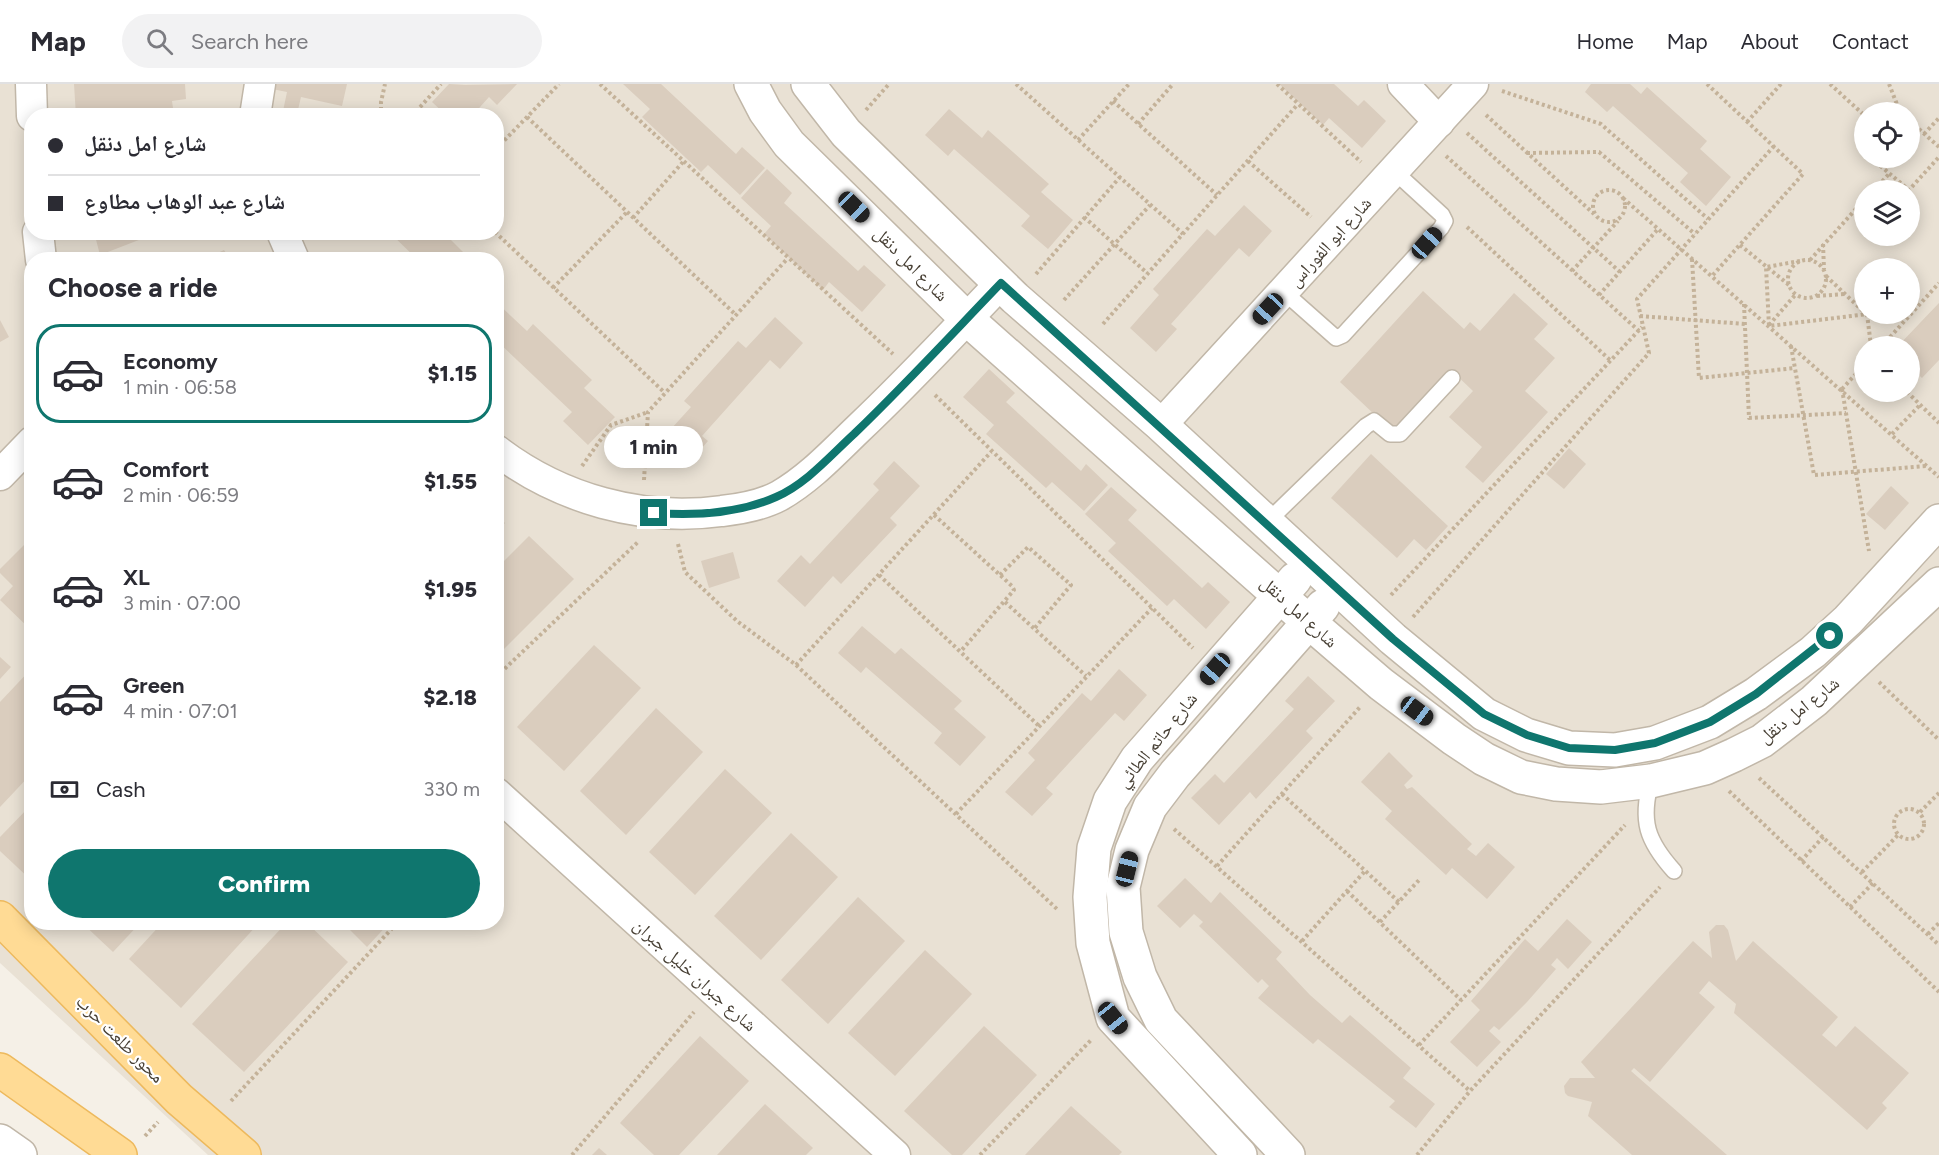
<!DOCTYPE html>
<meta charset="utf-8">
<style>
body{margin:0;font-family:Figtree,"Noto Naskh Arabic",sans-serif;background:#f2f2f3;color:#2b2b33;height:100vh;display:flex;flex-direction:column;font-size:22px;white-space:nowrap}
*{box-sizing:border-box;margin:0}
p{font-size:20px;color:#7c7c81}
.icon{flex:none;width:33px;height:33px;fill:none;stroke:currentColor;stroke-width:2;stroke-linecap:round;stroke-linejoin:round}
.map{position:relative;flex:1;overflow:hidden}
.sheet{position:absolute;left:24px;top:168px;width:480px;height:678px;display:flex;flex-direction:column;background:#fff;border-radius:24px;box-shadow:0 3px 15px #0003}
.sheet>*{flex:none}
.hud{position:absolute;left:24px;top:24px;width:480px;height:132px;border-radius:24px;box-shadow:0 3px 15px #0003;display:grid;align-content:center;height:132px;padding:0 24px;background:#fff}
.fabs{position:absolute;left:1854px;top:18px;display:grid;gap:12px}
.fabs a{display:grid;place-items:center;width:66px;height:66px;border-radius:50%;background:#fff;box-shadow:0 3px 15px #0003;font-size:30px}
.end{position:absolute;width:27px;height:27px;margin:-14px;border:8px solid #0f766e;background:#fff;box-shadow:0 0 0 3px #fff}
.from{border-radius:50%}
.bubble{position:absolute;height:42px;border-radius:21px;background:#fff;box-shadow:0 3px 15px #0003;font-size:20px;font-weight:800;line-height:42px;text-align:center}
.car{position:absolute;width:18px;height:36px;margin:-18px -9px;border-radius:8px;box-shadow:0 0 4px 2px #0007;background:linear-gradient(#222 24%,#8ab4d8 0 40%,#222 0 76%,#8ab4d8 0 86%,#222 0)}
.hud b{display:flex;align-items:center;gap:21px;height:57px;font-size:22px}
.hud b+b{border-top:2px solid #e1e1e2}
.hud i{width:15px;height:15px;background:#2b2b33}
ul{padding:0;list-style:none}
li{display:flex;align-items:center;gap:18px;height:99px;margin:0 12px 9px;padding:0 12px;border:3px solid transparent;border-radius:24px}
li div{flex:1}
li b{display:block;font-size:22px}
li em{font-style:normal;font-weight:800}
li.on{border-color:#0f766e}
li>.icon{width:54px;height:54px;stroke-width:1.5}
h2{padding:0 24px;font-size:27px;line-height:72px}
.pay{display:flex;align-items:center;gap:15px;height:66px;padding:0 24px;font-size:22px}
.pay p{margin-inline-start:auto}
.action{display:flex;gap:12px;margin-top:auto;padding:12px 24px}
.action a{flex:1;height:69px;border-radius:36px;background:#0f766e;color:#fff;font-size:24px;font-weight:800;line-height:69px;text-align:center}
header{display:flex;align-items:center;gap:36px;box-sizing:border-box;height:84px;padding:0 30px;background:#fff;border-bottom:2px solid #e1e1e2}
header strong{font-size:28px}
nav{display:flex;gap:33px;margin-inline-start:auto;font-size:21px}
.search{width:420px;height:54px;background:#f2f2f3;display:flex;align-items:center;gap:15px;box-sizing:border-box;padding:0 21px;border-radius:33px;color:#7c7c81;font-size:22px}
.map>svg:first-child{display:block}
.residential{fill:#e9e1d4;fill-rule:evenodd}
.building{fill:#dacdbe}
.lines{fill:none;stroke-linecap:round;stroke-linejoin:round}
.service-casing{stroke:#c1b7a8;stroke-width:18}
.minor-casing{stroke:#c1b7a8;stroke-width:33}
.tertiary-casing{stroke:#c1b7a8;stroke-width:36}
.primary-casing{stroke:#edb95d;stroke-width:36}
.path{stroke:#c4b299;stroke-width:4;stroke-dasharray:3 3;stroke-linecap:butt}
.service{stroke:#fff;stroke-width:15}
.minor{stroke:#fff;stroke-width:30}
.tertiary{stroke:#fff;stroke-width:33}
.primary{stroke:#ffdb95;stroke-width:33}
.route{stroke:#0f766e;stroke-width:8}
.labels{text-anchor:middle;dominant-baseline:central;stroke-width:4.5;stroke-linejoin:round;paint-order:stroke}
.street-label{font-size:18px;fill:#484035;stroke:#fff}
</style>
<header>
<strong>Map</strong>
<div class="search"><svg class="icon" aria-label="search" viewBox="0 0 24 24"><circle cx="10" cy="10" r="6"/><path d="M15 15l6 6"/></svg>Search here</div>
<nav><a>Home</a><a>Map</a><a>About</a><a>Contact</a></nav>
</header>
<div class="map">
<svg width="1939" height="1071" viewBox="0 0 1939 1071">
<rect width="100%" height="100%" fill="#f5f0e7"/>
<path class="residential" d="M 0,0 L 1939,0 L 1939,1071 L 208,1071 L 0,879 ZM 1864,28 L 1910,28 L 1910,74 L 1864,74 ZM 32,32 L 496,32 L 496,148 L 32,148 ZM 1864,106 L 1910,106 L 1910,152 L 1864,152 ZM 32,176 L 496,176 L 496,838 L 32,838 ZM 1864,184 L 1910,184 L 1910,230 L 1864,230 ZM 1864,262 L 1910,262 L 1910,308 L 1864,308 Z"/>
<g class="building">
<polygon points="74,0 185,0 186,15 172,17 173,24 112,32 76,32"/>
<polygon points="273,0 347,0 342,22 301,13 297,30 283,27 287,8 272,5"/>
<polygon points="449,0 465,1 517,0 497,21 489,13 472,32 447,32 432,18"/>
<polygon points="623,0 661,0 736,70 742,63 765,84 740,111 708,81 701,88 642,33 650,25"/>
<polygon points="1279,0 1334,0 1358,22 1364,16 1386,37 1362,64 1329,34 1323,41"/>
<polygon points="1591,0 1630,0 1641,10 1647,3 1707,57 1700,65 1731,93 1706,122 1680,98 1688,89 1613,22 1607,28 1585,8"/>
<polygon points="949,25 982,54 988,46 1049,100 1041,108 1073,136 1048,165 1021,142 1030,132 954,65 948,72 925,51"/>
<polygon points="767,85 792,109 784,119 858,187 864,181 886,201 862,228 829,198 823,206 764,150 771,142 741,114"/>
<polygon points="1244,121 1272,147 1249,173 1239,164 1171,240 1177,245 1156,268 1130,244 1159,211 1153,205 1207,145 1215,152"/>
<polygon points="94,148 157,148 157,149 100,171"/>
<polygon points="389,148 443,148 471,176 418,176"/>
<polygon points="224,166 231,176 203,176"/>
<polygon points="1423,207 1464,245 1470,238 1480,247 1514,209 1548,240 1534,255 1555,274 1525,307 1548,328 1483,399 1465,383 1482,363 1449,333 1473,307 1452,287 1393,348 1340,298"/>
<polygon points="496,218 527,247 533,240 592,296 584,304 615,333 588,361 563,337 572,328 498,258 496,260"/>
<polygon points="1939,219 1939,276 1922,294 1910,282 1910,262 1898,262"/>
<polygon points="775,233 803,259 780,285 770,276 702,352 708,357 688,380 661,356 691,323 684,317 738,257 746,264"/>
<polygon points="0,236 9,253 0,258"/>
<polygon points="989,285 1015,309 1006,318 1081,387 1086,380 1108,401 1084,427 1052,398 1046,404 986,350 994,341 963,313"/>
<polygon points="1569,364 1586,380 1564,405 1546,390"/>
<polygon points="1371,370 1448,442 1426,466 1414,455 1397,474 1331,414"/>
<polygon points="894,377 920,402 890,434 897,441 841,500 833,492 805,523 777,497 801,471 810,480 879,406 873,400"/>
<polygon points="1891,402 1909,419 1885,446 1866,430"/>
<polygon points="1111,403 1137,426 1128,436 1202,504 1208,498 1230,518 1206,545 1174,515 1167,522 1108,467 1116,459 1085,430"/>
<polygon points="496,432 505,439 496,448"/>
<polygon points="529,452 574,495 496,573 496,485"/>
<polygon points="32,453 32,547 0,516 13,502 0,489 0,485"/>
<polygon points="733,468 740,494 709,504 701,477"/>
<polygon points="862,542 895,570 901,564 962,617 954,625 986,653 960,682 934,659 942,649 866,583 861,589 838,569"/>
<polygon points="594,561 641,604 564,687 517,643"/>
<polygon points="0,573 11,583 0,595"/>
<polygon points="32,584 32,689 0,723 0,618"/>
<polygon points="1119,585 1147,611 1124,637 1115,629 1046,704 1053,710 1032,732 1005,708 1035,676 1028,669 1082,609 1091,617"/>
<polygon points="1308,592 1335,617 1306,647 1313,654 1256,715 1250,708 1219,741 1191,714 1215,690 1224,699 1294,625 1285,617"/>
<polygon points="656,624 703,668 626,751 580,707"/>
<polygon points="1389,668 1413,692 1404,701 1407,705 1412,703 1472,760 1467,765 1476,772 1488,759 1515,783 1487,815 1452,784 1446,791 1385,735 1392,727 1361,698"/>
<polygon points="725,685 772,729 695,811 649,768"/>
<polygon points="32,720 32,797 0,767 0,753"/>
<polygon points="791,749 838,793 761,876 714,832"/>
<polygon points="1185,794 1211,819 1220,808 1282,868 1276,875 1310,911 1342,939 1350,931 1411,984 1403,994 1435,1020 1416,1044 1389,1023 1395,1017 1318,955 1313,960 1258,914 1269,902 1262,895 1258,899 1199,842 1203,838 1194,830 1180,844 1157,822"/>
<polygon points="858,813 905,857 828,940 781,896"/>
<polygon points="1567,835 1592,858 1568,885 1557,874 1551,881 1556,885 1527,918 1499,946 1494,942 1489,947 1501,958 1477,983 1450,958 1480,926 1471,917 1525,855 1538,867"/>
<polygon points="81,838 141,838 113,868"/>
<polygon points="163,838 260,838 181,924 129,875"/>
<polygon points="287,838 306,838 348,878 244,988 192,940"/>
<polygon points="342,838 390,838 367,863"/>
<polygon points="1716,841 1724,841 1728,846 1736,877 1753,857 1838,933 1822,951 1836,963 1855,942 1909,989 1882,1019 1887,1024 1867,1046 1734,929 1736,920 1709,897 1699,909 1715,923 1650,998 1634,984 1631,987 1727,1071 1632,1071 1588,1032 1592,1018 1568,1012 1565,1009 1564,1002 1570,994 1595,994 1581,978 1693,857 1712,874 1709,848"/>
<polygon points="925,866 972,910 895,992 848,949"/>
<polygon points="984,942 1037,991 962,1071 952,1071 904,1027"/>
<polygon points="700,952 749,997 679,1071 654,1071 620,1039"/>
<polygon points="765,1020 813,1064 806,1071 717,1071"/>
<polygon points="1071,1022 1122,1068 1119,1071 1025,1071"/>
<polygon points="599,1064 607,1071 592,1071"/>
</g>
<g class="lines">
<g class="service-casing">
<g id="service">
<polyline points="1284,208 1336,254 1343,251 1441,144 1445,137 1442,131 1394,87"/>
<polyline points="1267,438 1366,342 1374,337 1390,350 1400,350 1452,294"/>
<path d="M 1651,697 C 1640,737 1647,757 1674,787"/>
</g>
</g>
<g class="minor-casing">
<g id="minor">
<polyline points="31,0 32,32"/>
<polyline points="1403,0 1439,38"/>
<polyline points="255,32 260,0"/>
<polyline points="38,148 41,176"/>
<polyline points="282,148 294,176"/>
<polyline points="1161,341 1473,0"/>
<path d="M 496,366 C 560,415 642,438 722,427 C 740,425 762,421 779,412 C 809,395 833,369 858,345 C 908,298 954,248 1001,199"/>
<polyline points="0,391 32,358"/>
<polyline points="496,709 895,1071"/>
</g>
</g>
<g class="tertiary-casing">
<g id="tertiary">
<polyline points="751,0 765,27 789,60 967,235 1309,538 1381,600 1454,655 1484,675 1521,693 1556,700 1601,703 1651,697 1705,684 1734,671 1762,657 1814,617 1939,500"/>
<polyline points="808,0 846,49 1015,214 1161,341 1393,555 1484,630 1526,651 1569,664 1615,666 1655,659 1710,638 1756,610 1813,568 1848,536 1939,437"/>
<polyline points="0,1057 20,1071"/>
<polyline points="1240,1071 1113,934 1093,859 1090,813 1094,764 1110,717 1137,675 1295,495"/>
<polyline points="1288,1071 1161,936 1140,893 1126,848 1123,803 1132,766 1150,723 1175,690 1323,522"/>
</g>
</g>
<g class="primary-casing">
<g id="primary">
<polyline points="0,834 179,1015 244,1071"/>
<polyline points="0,986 120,1071"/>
</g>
</g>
<g class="path">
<polyline points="600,0 893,270"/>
<polyline points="1016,0 1183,150"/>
<polyline points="1277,0 1361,78"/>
<polyline points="1707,0 1803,90 1712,192"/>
<polyline points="1830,0 1864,31"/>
<polyline points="1889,0 1900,28"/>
<polyline points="1502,7 1601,40 1708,135"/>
<polyline points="1113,17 1217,111"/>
<polyline points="866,26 889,0"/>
<polyline points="1486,31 1594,130"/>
<polyline points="381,32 381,18 385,0"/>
<polyline points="412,32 441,0"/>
<polyline points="527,33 736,231"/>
<polyline points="1910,37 1939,63"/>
<polyline points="1747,38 1781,0"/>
<polyline points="1138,40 1173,0"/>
<polyline points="1467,49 1620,188"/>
<polyline points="1924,50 1939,34"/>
<polyline points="1078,56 1129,0"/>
<polyline points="496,65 559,0"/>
<polyline points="1527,69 1599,68 1695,150"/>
<polyline points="1446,72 1639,247"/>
<polyline points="1871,74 1909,106 1939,73"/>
<polyline points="1248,77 1311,133"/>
<circle cx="1609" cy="122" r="16"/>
<polyline points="1874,106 1889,90"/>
<polyline points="1623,114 1939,393"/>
<polyline points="1084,133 1147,189"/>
<polyline points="633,134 683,78"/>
<polyline points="1467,143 1611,277"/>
<polyline points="495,148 665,309"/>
<polyline points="1823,160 1824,185"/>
<polyline points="1740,161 1789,201"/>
<polyline points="1692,175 1699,294 1795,284"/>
<polyline points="1810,176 1864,116"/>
<circle cx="1807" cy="195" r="19"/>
<polyline points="1800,177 1766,183 1769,242 1868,230"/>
<polyline points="1572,187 1618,137"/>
<polyline points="1036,190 1120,93"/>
<polyline points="1826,192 1864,228"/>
<polyline points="553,204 627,128"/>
<polyline points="1599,211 1658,145"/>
<polyline points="1817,212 1845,210"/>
<polyline points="1064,216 1150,121"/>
<polyline points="1744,220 1749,334 1846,329"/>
<polyline points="1867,230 1871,262"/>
<polyline points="1640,232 1745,240"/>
<polyline points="1103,240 1298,20"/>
<polyline points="1769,241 1796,210"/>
<polyline points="1791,262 1814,391 1926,382"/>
<polyline points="1882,262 1939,199"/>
<polyline points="1842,305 1869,467"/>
<polyline points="1842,305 1864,281"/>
<polyline points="1907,308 1939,339"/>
<polyline points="935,311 1193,564"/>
<polyline points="1892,350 1920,321"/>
<polyline points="582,382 611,341 648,328"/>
<polyline points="644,396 648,328 787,175"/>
<polyline points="934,431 1012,502 1014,506 961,567"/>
<polyline points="678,460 685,488 737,537 796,581 1058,826"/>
<polyline points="879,491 1039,642"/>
<polyline points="1000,491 1028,463 1071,501 1034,545"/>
<polyline points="1391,511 1642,243"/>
<polyline points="1005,518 1086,592"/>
<polyline points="1413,533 1649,269 1637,215 1774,62"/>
<polyline points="796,581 991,368"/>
<polyline points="496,593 639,457"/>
<polyline points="1879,598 1939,656"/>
<polyline points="1759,694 1939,861"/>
<polyline points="1729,707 1939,908"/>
<polyline points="1282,710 1399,818"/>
<circle cx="1909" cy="740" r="15"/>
<polyline points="1920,728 1939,709"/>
<polyline points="956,730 1152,524"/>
<polyline points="1174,745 1470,1007"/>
<polyline points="1801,777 1824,752"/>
<polyline points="1217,782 1361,622"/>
<polyline points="1862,788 1898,751"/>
<polyline points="1347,807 1461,916"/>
<polyline points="1850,823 1873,799"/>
<polyline points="1380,838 1420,795"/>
<polyline points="1928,850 1939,839"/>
<polyline points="1302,857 1365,787"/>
<polyline points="1419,961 1625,741"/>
<polyline points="231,1017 398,838"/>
<polyline points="145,1052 158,1038"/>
<polyline points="572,1071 694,928"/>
<polyline points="980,1071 1092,955"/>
<polyline points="1417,1071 1470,1007 1660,803"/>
</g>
<use href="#service" class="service"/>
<use href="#minor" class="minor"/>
<use href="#tertiary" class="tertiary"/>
<use href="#primary" class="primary"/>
</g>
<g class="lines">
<path class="route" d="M 654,429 C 695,432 738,430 776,413 C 806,400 830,372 854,350 C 905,301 952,250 1001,199 L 1393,555 L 1484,630 L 1527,651 L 1569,664 L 1615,666 L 1655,659 L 1710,638 L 1756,610 L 1830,552"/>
</g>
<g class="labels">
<g class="street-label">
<text transform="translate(1330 158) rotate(-48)">شارع ابو الفوراس</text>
<text transform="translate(911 180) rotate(45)">شارع امل دنقل</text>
<text transform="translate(1299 528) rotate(42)">شارع امل دنقل</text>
<text transform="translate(1799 626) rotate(-38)">شارع امل دنقل</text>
<text transform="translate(1157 656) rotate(-51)">شارع حاتم الطائي</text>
<text transform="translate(695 891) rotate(42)">شارع جبران خليل جبران</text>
<text transform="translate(120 955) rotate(45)">محور طلعت حرب</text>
</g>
</g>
</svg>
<div class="fabs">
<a><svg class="icon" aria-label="locate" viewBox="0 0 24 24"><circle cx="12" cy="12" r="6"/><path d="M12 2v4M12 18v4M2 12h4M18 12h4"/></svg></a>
<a><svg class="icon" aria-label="layers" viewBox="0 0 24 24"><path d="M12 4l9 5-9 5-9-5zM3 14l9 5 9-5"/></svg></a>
<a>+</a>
<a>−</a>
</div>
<i class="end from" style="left:1830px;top:552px"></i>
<i class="end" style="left:654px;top:429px"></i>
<div class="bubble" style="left:604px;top:342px;width:99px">1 min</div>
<i class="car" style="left:854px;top:123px;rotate:134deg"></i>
<i class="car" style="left:1427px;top:159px;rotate:42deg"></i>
<i class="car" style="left:1268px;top:225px;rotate:223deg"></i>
<i class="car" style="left:1215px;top:585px;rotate:221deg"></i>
<i class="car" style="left:1417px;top:627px;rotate:127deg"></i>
<i class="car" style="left:1127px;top:785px;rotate:14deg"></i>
<i class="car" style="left:1113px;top:934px;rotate:141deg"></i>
<div class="hud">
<b><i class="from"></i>شارع امل دنقل</b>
<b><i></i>شارع عبد الوهاب مطاوع</b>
</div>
<section class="sheet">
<h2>Choose a ride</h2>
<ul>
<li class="on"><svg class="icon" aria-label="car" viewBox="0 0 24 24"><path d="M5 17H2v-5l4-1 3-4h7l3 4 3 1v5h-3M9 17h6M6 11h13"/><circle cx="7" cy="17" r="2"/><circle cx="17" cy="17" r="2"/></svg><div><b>Economy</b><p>1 min · 06:58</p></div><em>$1.15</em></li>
<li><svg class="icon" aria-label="car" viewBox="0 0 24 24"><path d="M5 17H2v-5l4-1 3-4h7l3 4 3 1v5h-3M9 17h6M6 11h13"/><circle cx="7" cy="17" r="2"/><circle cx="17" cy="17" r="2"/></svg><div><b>Comfort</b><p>2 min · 06:59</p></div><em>$1.55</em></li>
<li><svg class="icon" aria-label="car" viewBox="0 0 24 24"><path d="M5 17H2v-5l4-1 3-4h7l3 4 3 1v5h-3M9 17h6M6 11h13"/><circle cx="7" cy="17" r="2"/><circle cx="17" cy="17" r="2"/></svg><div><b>XL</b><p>3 min · 07:00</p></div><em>$1.95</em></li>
<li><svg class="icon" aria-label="car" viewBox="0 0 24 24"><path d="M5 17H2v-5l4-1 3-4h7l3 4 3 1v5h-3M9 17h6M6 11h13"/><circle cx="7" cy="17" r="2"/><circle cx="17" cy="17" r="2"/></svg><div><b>Green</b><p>4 min · 07:01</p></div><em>$2.18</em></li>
</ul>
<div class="pay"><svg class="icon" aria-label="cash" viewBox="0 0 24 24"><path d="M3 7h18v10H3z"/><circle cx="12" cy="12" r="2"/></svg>Cash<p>330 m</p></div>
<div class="action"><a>Confirm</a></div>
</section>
</div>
